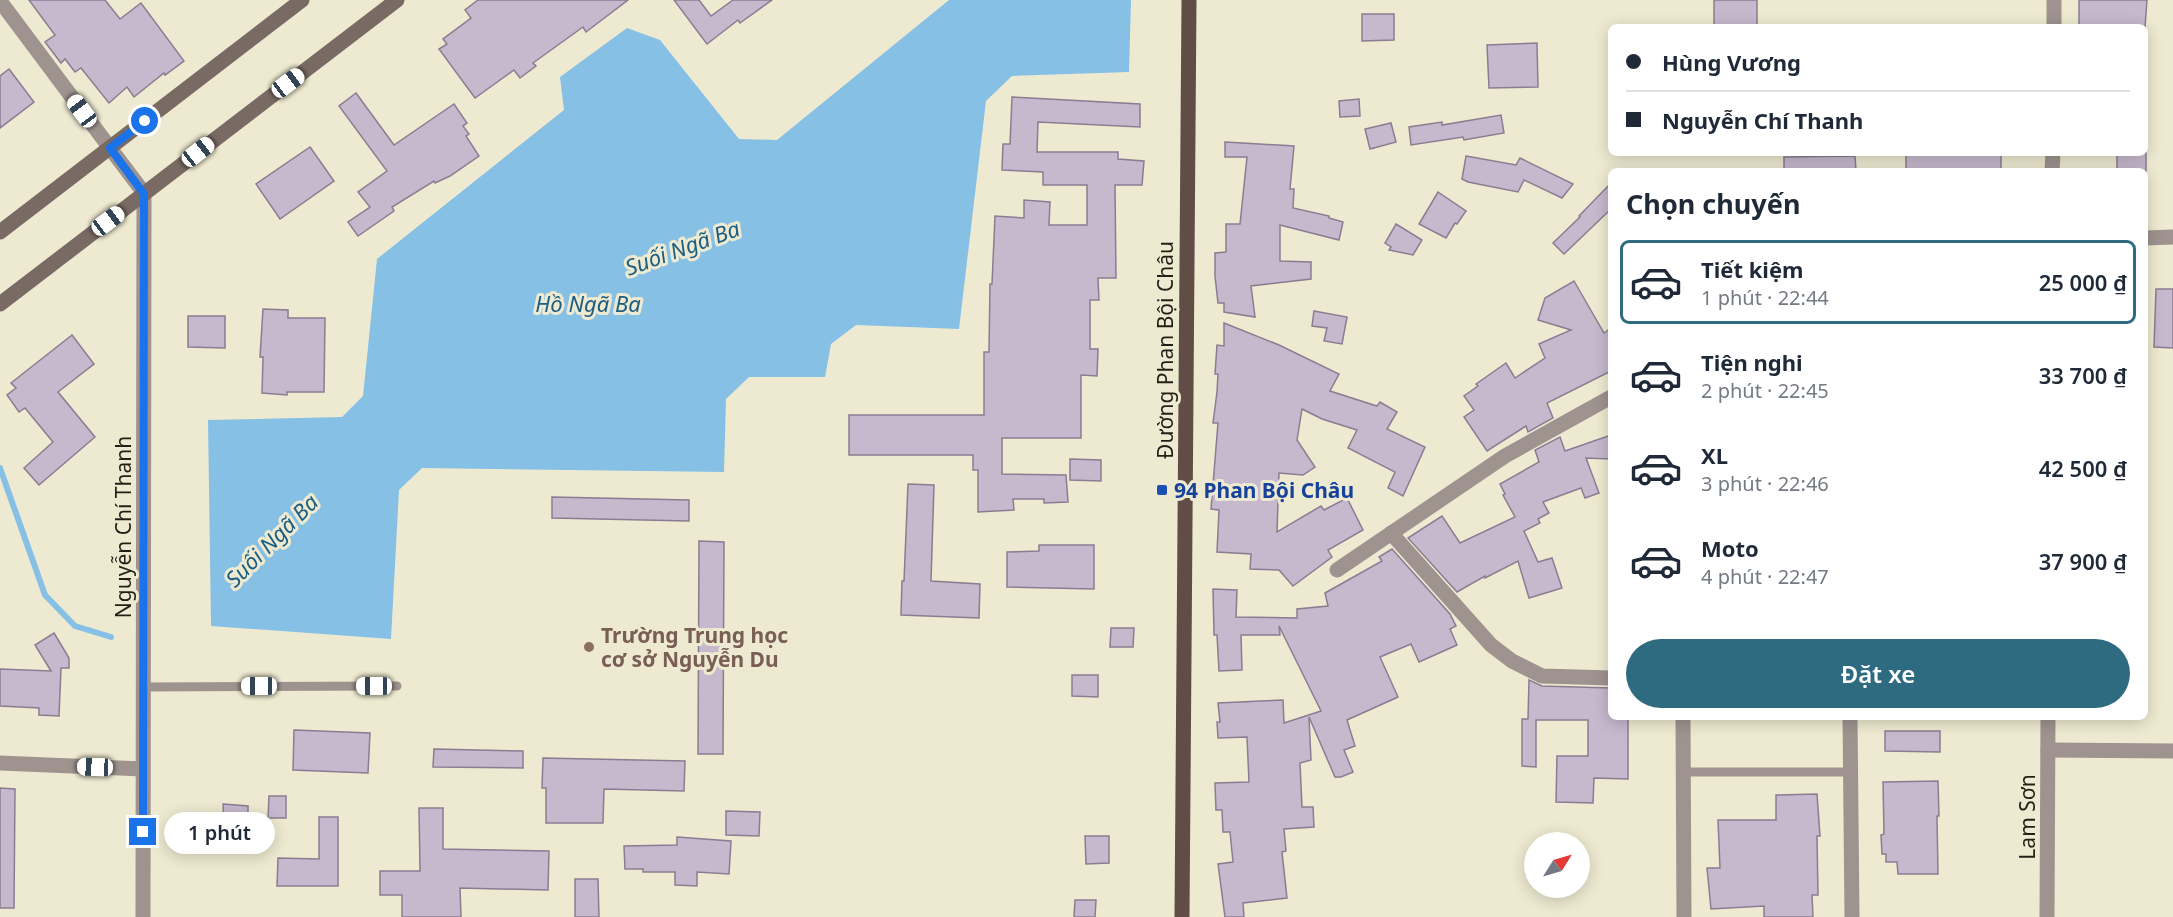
<!DOCTYPE html>
<html lang="vi">
<meta charset="utf-8">
<style>
body{margin:0;font-family:"Noto Sans",sans-serif;background:#f6f6f7;color:#1f2937;height:100vh;display:flex;flex-direction:column;font-size:22px;white-space:nowrap}
*{box-sizing:border-box;margin:0}
p{font-size:20px;color:#747a83}
.icon{flex:none;width:33px;height:33px;fill:none;stroke:currentColor;stroke-width:2;stroke-linecap:round;stroke-linejoin:round}
.map{position:relative;flex:1;overflow:hidden}
.side{position:absolute;left:1608px;top:168px;width:540px;height:552px;display:flex;flex-direction:column;background:#fff;border-radius:9px;box-shadow:0 3px 15px #0003}
.side>*{flex:none}
.hud{position:absolute;left:1608px;top:24px;width:540px;height:132px;border-radius:9px;box-shadow:0 3px 15px #0003;display:grid;align-content:center;height:132px;padding:0 18px;background:#fff}
.needle{width:39px;rotate:53deg}
.fabs{position:absolute;left:1524px;top:832px;display:grid;gap:12px}
.fabs a{display:grid;place-items:center;width:66px;height:66px;border-radius:50%;background:#fff;box-shadow:0 3px 15px #0003;font-size:30px}
.end{position:absolute;width:27px;height:27px;margin:-14px;border:8px solid #1a73e8;background:#fff;box-shadow:0 0 0 3px #fff}
.from{border-radius:50%}
.bubble{position:absolute;height:42px;border-radius:21px;background:#fff;box-shadow:0 3px 15px #0003;font-size:20px;font-weight:600;line-height:42px;text-align:center}
.car{position:absolute;width:18px;height:36px;margin:-18px -9px;border-radius:8px;box-shadow:0 0 4px 2px #0007;background:linear-gradient(#fff 24%,#345 0 40%,#fff 0 76%,#345 0 86%,#fff 0)}
.hud b{display:flex;align-items:center;gap:21px;height:57px;font-size:22px}
.hud b+b{border-top:2px solid #e0e1e3}
.hud i{width:15px;height:15px;background:#1f2937}
ul{padding:0;list-style:none}
li{display:flex;align-items:center;gap:18px;height:84px;margin:0 12px 9px;padding:0 6px;border:3px solid transparent;border-radius:9px}
li div{flex:1}
li b{display:block;font-size:22px}
li em{font-style:normal;font-weight:600}
li.selected{border-color:#2e6b81}
li>.icon{width:54px;height:54px;stroke-width:1.5}
h2{padding:0 18px;font-size:27px;line-height:72px}
.action{display:flex;gap:12px;margin-top:auto;padding:12px 18px}
.action a{flex:1;height:69px;border-radius:36px;background:#2e6b81;color:#fff;font-size:24px;font-weight:600;line-height:69px;text-align:center}
.map>svg:first-child{display:block}
.water{fill:#87c0e5}
.lines{fill:none;stroke-linecap:round;stroke-linejoin:round}
.stream{stroke:#87c0e5;stroke-width:6}
.building{fill:#c6b8cd;stroke:#8a7d91;stroke-width:1.5}
.service{stroke:#9e938f;stroke-width:9}
.minor{stroke:#9e938f;stroke-width:15}
.tertiary{stroke:#9e938f;stroke-width:15}
.secondary{stroke:#7a6a64;stroke-width:15}
.primary{stroke:#604d46;stroke-width:15}
.route{stroke:#1a73e8;stroke-width:8}
.transit-dot{fill:#1a4fb4;stroke:#eeead1;stroke-width:2}
.education-dot{fill:#8d6e63;stroke:#eeead1;stroke-width:2}
.labels{text-anchor:middle;dominant-baseline:central;stroke-width:6;stroke-linejoin:round;paint-order:stroke}
.street-label{font-size:21px;fill:#211f16;stroke:#eeead1}
.transit-label{font-size:21px;font-weight:bold;fill:#164399;stroke:#eeead1;text-anchor:start}
.education-label{font-size:21px;font-weight:bold;fill:#785e54;stroke:#eeead1;text-anchor:start}
.water-label{font-size:22px;font-style:italic;fill:#1b5e83;stroke:#eeead1}
</style>
<div class="map">
<svg width="2173" height="917" viewBox="0 0 2173 917">
<rect width="100%" height="100%" fill="#eeead1"/>
<polygon class="water" points="949,0 1131,0 1129,72 1012,76 986,101 959,329 856,325 831,344 825,377 749,377 726,399 724,472 422,468 399,490 391,639 211,626 208,420 342,417 363,396 377,259 564,110 560,77 627,28 660,40 739,139 777,140"/>
<g class="lines">
<polyline class="stream" points="0,468 45,595 75,626 111,637"/>
</g>
<g class="building">
<polygon points="29,0 105,0 120,19 141,3 184,61 165,75 164,73 134,97 127,87 109,103 81,68 75,72 65,59 61,63 45,42 55,35"/>
<polygon points="478,0 628,0 586,32 583,27 533,63 536,66 520,78 514,70 475,98 439,49 447,44 443,39 471,18 465,10"/>
<polygon points="674,0 699,0 711,16 733,0 772,0 740,23 738,20 707,44"/>
<rect x="1714" y="0" width="43" height="27"/>
<polygon points="2079,0 2147,0 2145,27 2079,27"/>
<polygon points="1362,14 1394,14 1394,40 1362,41"/>
<polygon points="1537,43 1538,87 1489,88 1487,45"/>
<polygon points="9,69 34,102 0,128 0,76"/>
<polygon points="356,93 394,145 454,104 467,123 463,126 469,134 466,136 479,156 450,176 435,183 434,181 392,207 394,211 358,236 348,222 370,207 358,192 387,171 339,106"/>
<polygon points="1012,97 1140,104 1140,127 1038,122 1037,152 1118,152 1118,159 1144,161 1142,185 1115,185 1116,278 1098,278 1099,300 1090,300 1090,349 1098,349 1097,376 1081,375 1081,438 1002,438 1002,474 1066,475 1068,502 1044,503 1044,499 1013,499 1014,510 978,512 978,470 973,470 973,455 849,455 849,415 984,415 984,352 989,352 990,284 992,284 995,216 1024,218 1024,200 1050,202 1049,225 1087,225 1087,185 1043,185 1043,172 1002,170 1003,144 1010,144"/>
<polygon points="1359,99 1360,116 1340,117 1339,101"/>
<polygon points="1501,115 1504,133 1464,140 1463,137 1411,145 1409,127 1442,122 1442,125"/>
<polygon points="1391,123 1396,142 1370,149 1365,129"/>
<polygon points="1225,142 1294,146 1290,189 1294,189 1293,208 1329,216 1329,218 1343,222 1339,240 1280,225 1280,261 1311,262 1311,279 1251,286 1255,317 1224,312 1224,303 1218,303 1215,276 1215,253 1226,252 1226,224 1240,224 1247,157 1225,157"/>
<polygon points="310,147 334,181 280,219 256,184"/>
<rect x="1906" y="153" width="95" height="18"/>
<rect x="2117" y="153" width="29" height="18"/>
<polygon points="1466,156 1516,165 1520,158 1573,184 1562,198 1524,180 1518,192 1468,182 1462,179"/>
<polygon points="1855,156 1856,171 1784,171 1784,157"/>
<polygon points="1611,183 1611,209 1564,254 1553,243 1580,217 1579,216"/>
<polygon points="1438,192 1466,211 1457,224 1455,223 1446,238 1419,224"/>
<polygon points="1396,224 1422,240 1413,255 1389,250 1391,247 1385,243"/>
<polygon points="1574,281 1604,333 1611,328 1611,371 1547,403 1553,418 1528,432 1526,426 1487,451 1464,417 1474,410 1464,396 1478,386 1476,384 1506,363 1515,378 1545,358 1539,344 1571,330 1538,320 1545,298"/>
<polygon points="2156,289 2173,289 2173,348 2154,347"/>
<polygon points="263,309 288,310 288,318 325,318 324,392 287,392 287,395 262,393 263,357 260,357"/>
<polygon points="1314,311 1347,317 1342,344 1324,341 1327,328 1312,326"/>
<polygon points="188,316 225,316 225,348 188,347"/>
<polygon points="1224,323 1279,345 1339,374 1330,391 1377,406 1380,402 1397,412 1387,429 1425,447 1403,496 1388,488 1395,472 1348,448 1357,430 1322,419 1302,409 1297,440 1315,467 1303,475 1279,473 1277,532 1321,506 1324,510 1347,498 1363,530 1328,550 1332,557 1293,586 1279,570 1250,569 1251,554 1217,552 1219,510 1211,509 1218,423 1213,423 1217,392 1218,374 1215,374 1217,345 1224,346"/>
<polygon points="72,335 94,364 58,392 95,437 39,485 24,468 53,442 25,408 19,412 7,395 16,388 11,383"/>
<polygon points="1611,435 1611,459 1586,458 1599,493 1585,498 1581,488 1543,502 1549,513 1538,519 1540,523 1524,531 1538,562 1552,558 1562,588 1529,598 1518,561 1485,578 1485,576 1457,592 1408,538 1442,516 1460,543 1515,517 1503,495 1505,494 1500,484 1539,462 1535,450 1560,437 1565,451"/>
<polygon points="1070,459 1101,460 1101,481 1070,480"/>
<polygon points="908,484 934,485 931,581 980,584 979,618 901,615 902,581 904,581"/>
<polygon points="552,497 689,500 689,521 552,518"/>
<polygon points="699,541 724,542 723,754 698,754"/>
<polygon points="1039,545 1094,545 1094,589 1007,587 1007,552 1039,551"/>
<polygon points="1392,549 1450,614 1456,626 1450,629 1457,645 1419,662 1411,644 1380,657 1398,697 1347,720 1355,746 1344,750 1353,772 1341,777 1335,777 1309,717 1311,760 1300,763 1302,807 1313,807 1314,827 1284,829 1286,851 1282,852 1287,898 1243,903 1244,917 1225,917 1218,864 1233,862 1230,832 1223,832 1222,810 1216,810 1215,783 1249,782 1247,737 1218,738 1217,722 1220,722 1218,703 1283,700 1284,723 1321,711 1279,626 1280,635 1241,635 1242,670 1219,671 1217,635 1214,635 1213,589 1237,590 1236,617 1297,618 1297,609 1328,606 1325,593 1382,561 1379,557"/>
<polygon points="1111,628 1134,628 1133,647 1110,647"/>
<polygon points="54,633 69,658 69,668 61,668 59,716 39,715 39,708 0,706 0,669 51,671 35,645"/>
<polygon points="1072,675 1098,675 1098,697 1072,696"/>
<polygon points="1529,680 1542,686 1611,688 1611,717 1628,717 1628,779 1594,778 1593,803 1556,802 1557,756 1588,756 1588,720 1536,720 1536,767 1522,766 1522,719 1528,719"/>
<polygon points="294,730 370,733 368,773 293,770"/>
<polygon points="1885,731 1940,731 1940,752 1885,751"/>
<polygon points="434,749 523,751 523,768 433,767"/>
<polygon points="543,758 685,761 684,791 604,789 603,823 546,823 546,788 542,788"/>
<polygon points="1938,781 1939,816 1937,816 1938,874 1898,874 1897,862 1886,862 1886,854 1882,854 1881,835 1884,834 1883,782"/>
<polygon points="0,788 15,789 14,908 0,908"/>
<polygon points="1817,794 1820,836 1817,836 1818,895 1812,895 1813,917 1764,917 1764,906 1711,909 1707,868 1720,868 1718,820 1776,820 1776,795"/>
<polygon points="269,796 286,796 286,818 268,818"/>
<polygon points="223,804 248,806 248,834 229,835 228,824 224,824"/>
<polygon points="419,808 443,808 443,849 549,851 548,890 460,888 461,917 402,917 402,895 380,895 380,871 420,871"/>
<polygon points="726,811 760,812 759,836 726,835"/>
<polygon points="319,817 338,817 338,886 277,886 278,858 319,859"/>
<polygon points="1085,836 1109,836 1109,863 1086,864"/>
<polygon points="677,837 731,841 729,874 697,872 697,886 675,885 675,872 643,872 643,869 625,869 624,846 677,845"/>
<polygon points="575,879 598,879 599,917 575,917"/>
<polygon points="1075,900 1096,900 1095,917 1074,917"/>
</g>
<g class="lines">
<g class="service">
<polyline points="143,687 397,686"/>
<polyline points="1683,772 1851,772"/>
</g>
<g class="minor">
<polyline points="0,1 110,148"/>
<polyline points="2145,238 2173,237"/>
<polyline points="1391,533 1491,645 1512,661 1542,676 1611,678"/>
<polyline points="1337,570 1505,456 1611,397"/>
<polyline points="1683,717 1684,917"/>
<polyline points="1850,717 1852,917"/>
<polyline points="2048,750 2173,751"/>
<polyline points="0,763 143,769"/>
</g>
<g class="tertiary">
<polyline points="2054,27 2054,0"/>
<polyline points="110,148 144,193 143,917"/>
<polyline points="2052,171 2053,153"/>
<polyline points="2047,917 2048,717"/>
</g>
<g class="secondary">
<polyline points="0,232 302,0"/>
<polyline points="0,304 397,0"/>
</g>
<polyline class="primary" points="1182,917 1189,0"/>
</g>
<g class="lines">
<polyline class="route" points="143,832 144,194 110,148 145,121"/>
</g>
<rect class="transit-dot" x="1156" y="484" width="12" height="12" rx="3"/>
<circle class="education-dot" cx="589" cy="647" r="6"/>
<g class="labels">
<g class="street-label">
<text transform="translate(1165 350) rotate(-90)">Đường Phan Bội Châu</text>
<text transform="translate(123 527) rotate(-90)">Nguyễn Chí Thanh</text>
<text transform="translate(2027 817) rotate(-90)">Lam Sơn</text>
</g>
<g class="transit-label">
<text x="1174" y="490">94 Phan Bội Châu</text>
</g>
<g class="education-label">
<text x="601" y="635">Trường Trung học<tspan x="601" dy="24">cơ sở Nguyễn Du</tspan></text>
</g>
<g class="water-label">
<text transform="translate(682 247) rotate(-20)">Suối Ngã Ba</text>
<text x="588" y="303">Hồ Ngã Ba</text>
<text transform="translate(271 540) rotate(-45)">Suối Ngã Ba</text>
</g>
</g>
</svg>
<div class="fabs">
<a><svg class="needle" viewBox="-14 -14 28 28"><path d="M0-13l5 13h-10z" fill="#e53935"/><path d="M0 13l5-13h-10z" fill="#747a83"/></svg></a>
</div>
<i class="end from" style="left:145px;top:121px"></i>
<i class="end" style="left:143px;top:832px"></i>
<div class="bubble" style="left:164px;top:812px;width:111px">1 phút</div>
<i class="car" style="left:288px;top:83px;rotate:53deg"></i>
<i class="car" style="left:82px;top:111px;rotate:323deg"></i>
<i class="car" style="left:198px;top:152px;rotate:52deg"></i>
<i class="car" style="left:108px;top:221px;rotate:53deg"></i>
<i class="car" style="left:259px;top:686px;rotate:270deg"></i>
<i class="car" style="left:374px;top:686px;rotate:270deg"></i>
<i class="car" style="left:95px;top:767px;rotate:272deg"></i>
<div class="hud">
<b><i class="from"></i>Hùng Vương</b>
<b><i></i>Nguyễn Chí Thanh</b>
</div>
<section class="side">
<h2>Chọn chuyến</h2>
<ul>
<li class="selected"><svg class="icon" aria-label="car" viewBox="0 0 24 24"><path d="M5 17H2v-5l4-1 3-4h7l3 4 3 1v5h-3M9 17h6M6 11h13"/><circle cx="7" cy="17" r="2"/><circle cx="17" cy="17" r="2"/></svg><div><b>Tiết kiệm</b><p>1 phút · 22:44</p></div><em>25 000 ₫</em></li>
<li><svg class="icon" aria-label="car" viewBox="0 0 24 24"><path d="M5 17H2v-5l4-1 3-4h7l3 4 3 1v5h-3M9 17h6M6 11h13"/><circle cx="7" cy="17" r="2"/><circle cx="17" cy="17" r="2"/></svg><div><b>Tiện nghi</b><p>2 phút · 22:45</p></div><em>33 700 ₫</em></li>
<li><svg class="icon" aria-label="car" viewBox="0 0 24 24"><path d="M5 17H2v-5l4-1 3-4h7l3 4 3 1v5h-3M9 17h6M6 11h13"/><circle cx="7" cy="17" r="2"/><circle cx="17" cy="17" r="2"/></svg><div><b>XL</b><p>3 phút · 22:46</p></div><em>42 500 ₫</em></li>
<li><svg class="icon" aria-label="car" viewBox="0 0 24 24"><path d="M5 17H2v-5l4-1 3-4h7l3 4 3 1v5h-3M9 17h6M6 11h13"/><circle cx="7" cy="17" r="2"/><circle cx="17" cy="17" r="2"/></svg><div><b>Moto</b><p>4 phút · 22:47</p></div><em>37 900 ₫</em></li>
</ul>
<div class="action"><a>Đặt xe</a></div>
</section>
</div>
